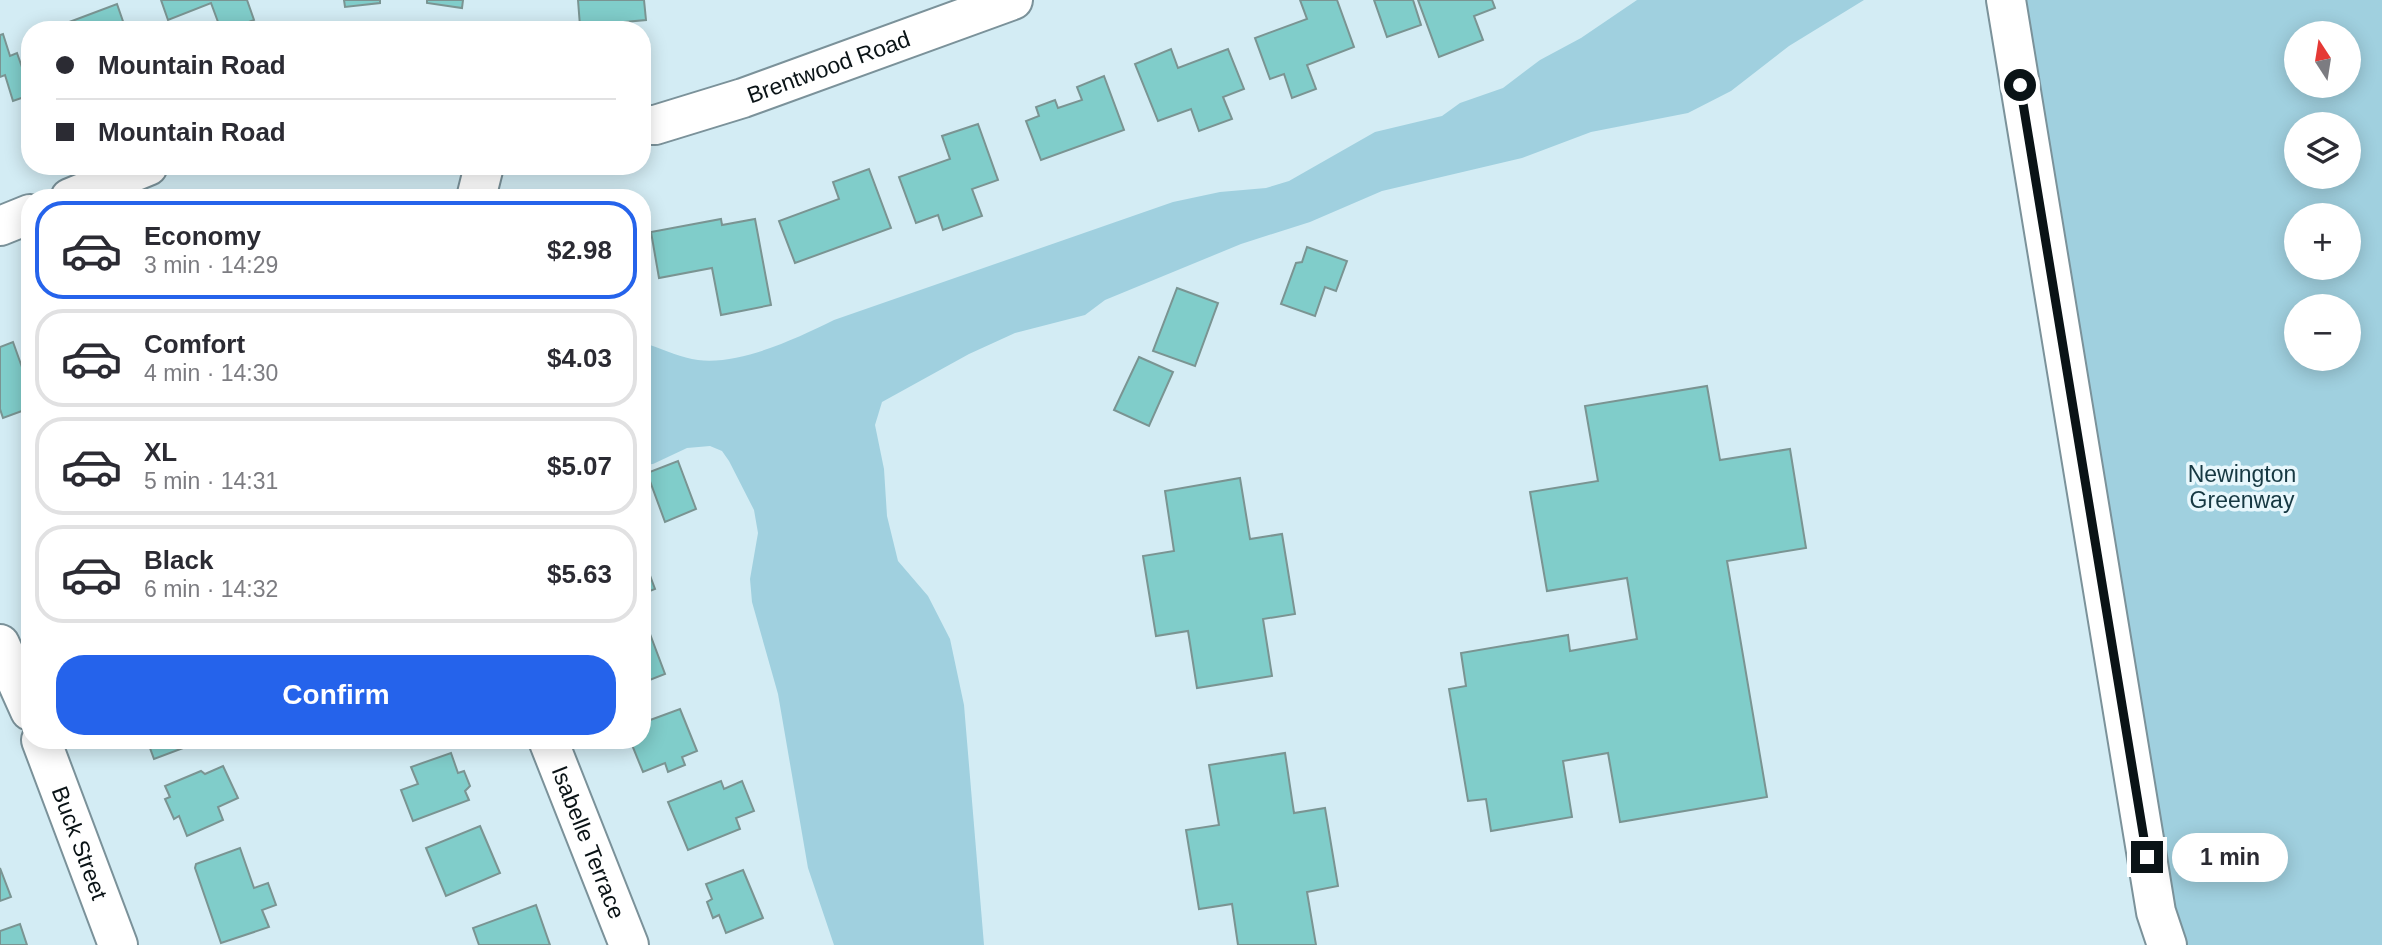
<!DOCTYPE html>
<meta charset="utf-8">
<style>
body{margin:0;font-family:Helvetica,sans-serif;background:#f2f2f3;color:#2b2b33;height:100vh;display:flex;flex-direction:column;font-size:26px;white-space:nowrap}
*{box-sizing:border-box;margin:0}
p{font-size:23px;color:#7c7c81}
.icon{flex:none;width:38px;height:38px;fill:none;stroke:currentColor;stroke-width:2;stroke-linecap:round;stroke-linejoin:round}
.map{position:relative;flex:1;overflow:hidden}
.details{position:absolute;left:21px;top:189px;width:630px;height:560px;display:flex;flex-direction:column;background:#fff;border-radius:28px;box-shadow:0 4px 18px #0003}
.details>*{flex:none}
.guide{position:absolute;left:21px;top:21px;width:630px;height:154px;border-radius:28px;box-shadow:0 4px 18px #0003;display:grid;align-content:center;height:154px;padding:0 35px;background:#fff}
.needle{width:46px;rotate:348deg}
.buttons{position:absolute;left:2284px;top:21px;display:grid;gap:14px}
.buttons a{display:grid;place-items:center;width:77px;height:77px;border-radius:50%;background:#fff;box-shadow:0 4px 18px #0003;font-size:35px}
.end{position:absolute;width:32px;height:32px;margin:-16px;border:9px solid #0a1316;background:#fff;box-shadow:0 0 0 4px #fff}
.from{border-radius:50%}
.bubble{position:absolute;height:49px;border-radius:24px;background:#fff;box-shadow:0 4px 18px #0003;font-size:23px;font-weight:700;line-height:49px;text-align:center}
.guide b{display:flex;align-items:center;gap:24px;height:66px;font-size:26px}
.guide b+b{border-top:2px solid #e1e1e2}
.guide i{width:18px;height:18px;background:#2b2b33}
ul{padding:12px 0 0;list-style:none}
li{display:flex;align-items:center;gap:21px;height:98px;margin:0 14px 10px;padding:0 21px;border:4px solid #e1e1e2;border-radius:28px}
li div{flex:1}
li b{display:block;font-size:26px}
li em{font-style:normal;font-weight:700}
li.active{border-color:#2563eb}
li>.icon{width:63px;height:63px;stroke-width:1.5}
.action{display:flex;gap:14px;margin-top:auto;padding:14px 35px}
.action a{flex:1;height:80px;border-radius:28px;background:#2563eb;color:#fff;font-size:28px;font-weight:700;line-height:80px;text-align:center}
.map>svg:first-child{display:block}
.green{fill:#a0d0df;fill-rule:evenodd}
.building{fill:#80cdca;stroke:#7a9492;stroke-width:2}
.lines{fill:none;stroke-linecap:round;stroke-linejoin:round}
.minor-casing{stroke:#7b929a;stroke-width:42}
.minor{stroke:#fff;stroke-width:38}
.route{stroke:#0a1316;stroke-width:9}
.labels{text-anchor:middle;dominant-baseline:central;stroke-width:7;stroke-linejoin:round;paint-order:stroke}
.street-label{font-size:23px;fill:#0a1316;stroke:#e8f7fc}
.park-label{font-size:23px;fill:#163842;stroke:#e8f7fc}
</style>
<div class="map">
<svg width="2382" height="945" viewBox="0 0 2382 945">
<rect width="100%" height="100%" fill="#d3ecf4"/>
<g class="green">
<path d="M 1637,0 L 1864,0 L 1789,46 L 1731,91 L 1688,113 L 1591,132 L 1522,158 L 1382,191 L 1310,222 L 1241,244 L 1105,300 L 1085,315 L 1015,333 L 969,354 L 882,402 L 875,425 L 884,469 L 887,516 L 898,561 L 928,596 L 950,639 L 964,705 L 984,945 L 834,945 L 808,868 L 778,694 L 752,602 L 750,579 L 758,533 L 754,510 L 729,461 L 722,451 L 710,446 L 687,448 L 653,464 L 642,465 L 642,351 L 650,345 C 665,350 682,358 698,360 C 741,365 795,339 834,320 L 1173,202 L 1220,192 L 1266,188 L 1289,181 L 1375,132 L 1442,116 L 1460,103 L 1503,88 L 1540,60 L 1581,38 Z"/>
<path d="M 2023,0 L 2382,0 L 2382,945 L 2179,945 ZM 2296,33 L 2348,33 L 2348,86 L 2296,86 ZM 2296,124 L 2348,124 L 2348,177 L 2296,177 ZM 2296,215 L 2348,215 L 2348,268 L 2296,268 ZM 2296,306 L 2348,306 L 2348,359 L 2296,359 Z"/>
</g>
<g class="building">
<polygon points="161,0 247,0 254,20 228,30 221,30 211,3 168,20"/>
<polygon points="344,0 380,0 380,3 345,7"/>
<polygon points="427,0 463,0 462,8 427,3"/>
<polygon points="578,0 644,0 646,20 580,26"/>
<polygon points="1300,0 1337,0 1354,47 1307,65 1316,89 1292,98 1284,74 1270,79 1255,38 1307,19"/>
<polygon points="1374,0 1413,0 1421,25 1387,37"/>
<polygon points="1418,0 1492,0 1495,8 1474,16 1483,40 1439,57"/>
<polygon points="117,4 126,30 48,30"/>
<polygon points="3,34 10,56 17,53 30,90 30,95 13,101 5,75 0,77 0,35"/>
<polygon points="1171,49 1178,68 1228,49 1244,89 1223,97 1232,119 1199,131 1191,109 1158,121 1135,64"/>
<polygon points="1104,76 1124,130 1041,160 1026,121 1039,116 1036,107 1055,100 1058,108 1082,100 1077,87"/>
<polygon points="978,124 998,180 972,189 982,216 943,230 938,215 916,223 899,177 950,159 942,136"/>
<polygon points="869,169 891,228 795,263 779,221 839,199 833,182"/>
<polygon points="721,219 722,225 755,219 771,305 721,315 712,268 659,278 651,232"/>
<polygon points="1307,247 1347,261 1336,291 1325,287 1315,316 1281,304 1296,263 1302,262"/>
<polygon points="1177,288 1218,303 1195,366 1153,351"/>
<polygon points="13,342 23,370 30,367 30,408 3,418 0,409 0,347"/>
<polygon points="1139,357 1173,372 1149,426 1114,410"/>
<polygon points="1707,386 1720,460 1790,449 1806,548 1727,561 1767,797 1620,822 1608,753 1563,761 1572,817 1491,831 1486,799 1468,801 1449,689 1466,686 1461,653 1568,635 1570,651 1637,639 1627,578 1547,591 1530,492 1598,481 1585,406"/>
<polygon points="678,461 696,509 665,522 647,473"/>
<polygon points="1240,478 1250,539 1282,534 1295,614 1263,619 1272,676 1197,688 1188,631 1156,636 1143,556 1174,551 1165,491"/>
<polygon points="642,554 655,589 642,594"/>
<polygon points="650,634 665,674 642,683 642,637"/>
<polygon points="680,709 697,751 682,757 685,765 668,772 665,763 643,772 630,740 642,740 642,723"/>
<polygon points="147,740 192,740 194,744 154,759"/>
<polygon points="451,753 458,773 464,771 470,786 465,791 469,800 413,821 401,790 418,784 411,767"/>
<polygon points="1285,753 1294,813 1325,808 1338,886 1307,892 1316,945 1238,945 1232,904 1199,909 1186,830 1219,825 1209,765"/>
<polygon points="223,766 238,798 218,807 223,820 187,836 179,816 174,819 165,799 170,797 165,786 201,771 205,774"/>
<polygon points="721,781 724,789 742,781 754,811 736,818 740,829 688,850 668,802"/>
<polygon points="480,826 500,873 446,896 426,848"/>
<polygon points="240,848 254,888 268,883 276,905 262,910 269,927 221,943 195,868 196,864"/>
<polygon points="0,868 11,897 0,901"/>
<polygon points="743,870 763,918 726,933 719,915 713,918 707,902 712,899 706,884"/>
<polygon points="536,905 550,945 479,945 473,928"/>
<polygon points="20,924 27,945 0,945 0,931"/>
</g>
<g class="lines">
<g class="minor-casing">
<g id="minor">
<polyline points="2006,0 2156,912 2167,945"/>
<path id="s1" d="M 642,125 L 655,125 L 743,98 L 1013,0"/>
<polyline points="70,198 148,166"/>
<polyline points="476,198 484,166"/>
<polyline points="0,226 30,214"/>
<polyline points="0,644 30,711"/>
<path id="s2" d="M 41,740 L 118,945"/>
<path id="s3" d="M 548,740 L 629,945"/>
</g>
</g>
<use href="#minor" class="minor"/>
</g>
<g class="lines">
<polyline class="route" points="2020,85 2147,857"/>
</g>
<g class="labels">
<g class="street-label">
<text stroke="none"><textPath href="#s1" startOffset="196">Brentwood Road</textPath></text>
<text stroke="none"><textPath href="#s2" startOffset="110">Buck Street</textPath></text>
<text stroke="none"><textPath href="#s3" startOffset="110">Isabelle Terrace</textPath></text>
</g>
<g class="park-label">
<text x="2242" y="474">Newington<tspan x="2242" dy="26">Greenway</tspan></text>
</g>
</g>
</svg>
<div class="buttons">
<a><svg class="needle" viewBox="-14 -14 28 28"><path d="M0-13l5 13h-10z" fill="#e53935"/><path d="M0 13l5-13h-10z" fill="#7c7c81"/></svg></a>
<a><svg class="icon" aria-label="layers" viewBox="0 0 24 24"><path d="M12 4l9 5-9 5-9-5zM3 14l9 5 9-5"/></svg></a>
<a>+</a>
<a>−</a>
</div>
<i class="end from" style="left:2020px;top:85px"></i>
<i class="end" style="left:2147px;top:857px"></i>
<div class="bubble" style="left:2172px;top:833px;width:116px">1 min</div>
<div class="guide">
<b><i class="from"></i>Mountain Road</b>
<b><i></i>Mountain Road</b>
</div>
<section class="details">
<ul>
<li class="active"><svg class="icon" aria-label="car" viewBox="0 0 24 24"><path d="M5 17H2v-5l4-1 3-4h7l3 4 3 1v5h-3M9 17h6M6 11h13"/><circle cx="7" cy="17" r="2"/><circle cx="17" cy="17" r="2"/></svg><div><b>Economy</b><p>3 min · 14:29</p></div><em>$2.98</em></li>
<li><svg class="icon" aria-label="car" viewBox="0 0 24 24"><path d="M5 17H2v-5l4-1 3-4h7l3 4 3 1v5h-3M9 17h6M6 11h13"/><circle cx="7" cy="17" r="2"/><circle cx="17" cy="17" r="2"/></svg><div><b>Comfort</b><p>4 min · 14:30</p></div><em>$4.03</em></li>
<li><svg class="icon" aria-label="car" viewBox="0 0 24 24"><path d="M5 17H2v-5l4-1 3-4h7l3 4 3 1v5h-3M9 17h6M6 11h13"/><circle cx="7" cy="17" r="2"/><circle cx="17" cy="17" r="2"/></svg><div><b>XL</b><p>5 min · 14:31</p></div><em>$5.07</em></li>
<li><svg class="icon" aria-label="car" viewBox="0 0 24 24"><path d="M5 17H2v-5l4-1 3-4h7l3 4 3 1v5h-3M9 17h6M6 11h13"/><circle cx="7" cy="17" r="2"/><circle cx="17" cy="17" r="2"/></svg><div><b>Black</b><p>6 min · 14:32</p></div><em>$5.63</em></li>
</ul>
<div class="action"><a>Confirm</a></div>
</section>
</div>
